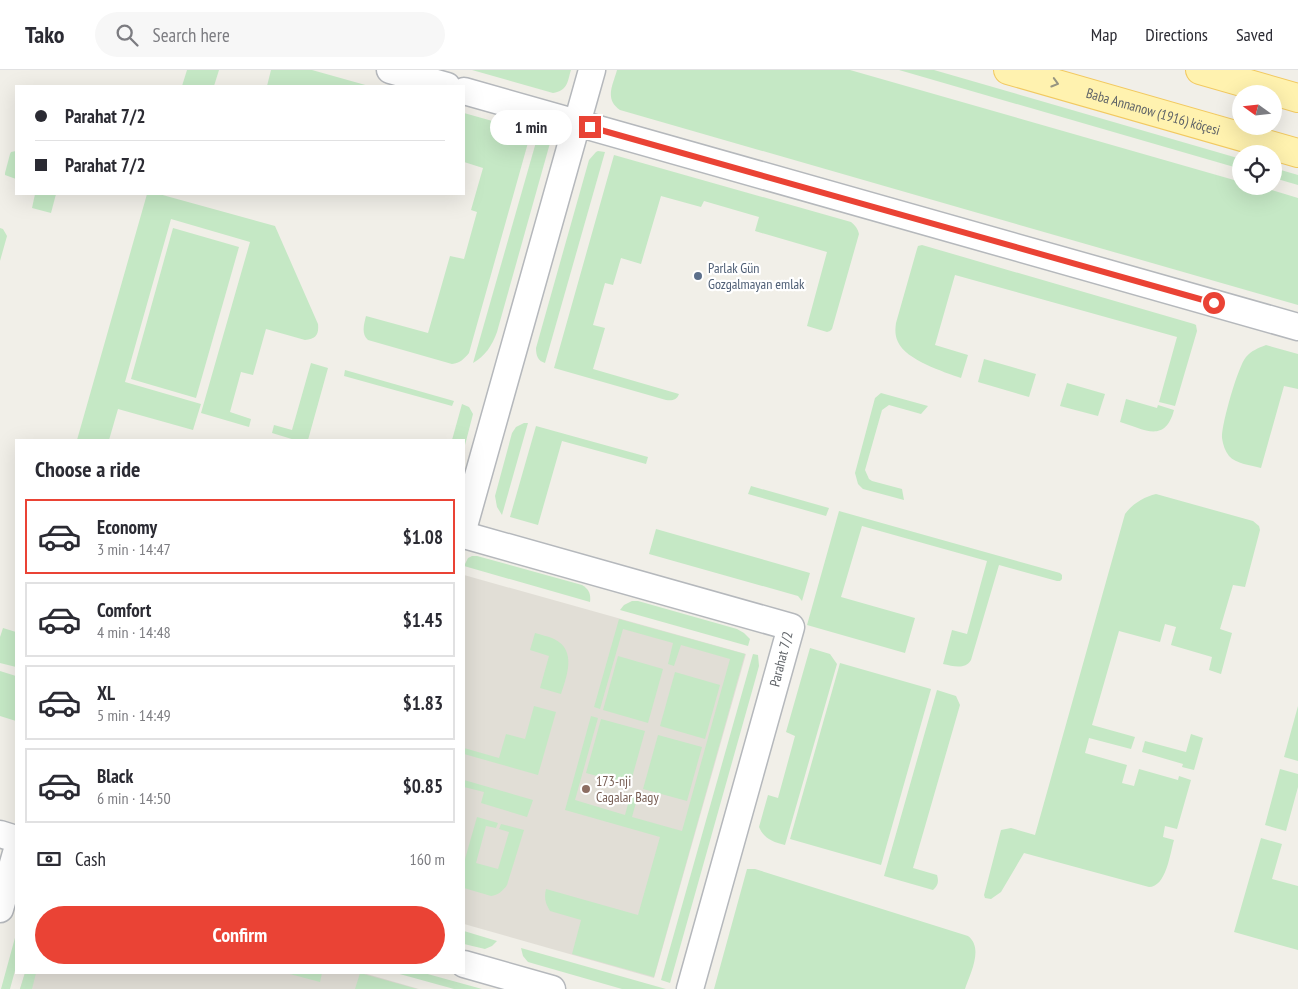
<!DOCTYPE html>
<meta charset="utf-8">
<style>
body{margin:0;font-family:"PT Sans Narrow",sans-serif;background:#f7f7f7;color:#2b2b33;height:100vh;display:flex;flex-direction:column;font-size:19px;white-space:nowrap}
*{box-sizing:border-box;margin:0}
p{font-size:16px;color:#7c7c81}
.icon{flex:none;width:28px;height:28px;fill:none;stroke:currentColor;stroke-width:2;stroke-linecap:round;stroke-linejoin:round}
.map{position:relative;flex:1;overflow:hidden}
.drawer{position:absolute;left:15px;top:369px;width:450px;height:535px;display:flex;flex-direction:column;background:#fff;border-radius:0px;box-shadow:0 5px 20px #0002}
.drawer>*{flex:none}
.hud{position:absolute;left:15px;top:15px;width:450px;height:110px;border-radius:0px;box-shadow:0 5px 20px #0002;display:grid;align-content:center;height:110px;padding:0 20px;background:#fff}
.needle{width:32px;rotate:285deg}
.buttons{position:absolute;left:1232px;top:15px;display:grid;gap:10px}
.buttons a{display:grid;place-items:center;width:50px;height:50px;border-radius:50%;background:#fff;box-shadow:0 5px 20px #0002;font-size:25px}
.end{position:absolute;width:22px;height:22px;margin:-11px;border:6px solid #ea4335;background:#fff;box-shadow:0 0 0 2px #fff}
.from{border-radius:50%}
.bubble{position:absolute;height:35px;border-radius:18px;background:#fff;box-shadow:0 5px 20px #0002;font-size:16px;font-weight:800;line-height:35px;text-align:center}
.hud b{display:flex;align-items:center;gap:18px;height:48px;font-size:19px}
.hud b+b{border-top:1px solid #e1e1e2}
.hud i{width:12px;height:12px;background:#2b2b33}
ul{padding:0;list-style:none}
li{display:flex;align-items:center;gap:15px;height:75px;margin:0 10px 8px;padding:0 10px;border:2px solid #e1e1e2;border-radius:0px}
li div{flex:1}
li b{display:block;font-size:19px}
li em{font-style:normal;font-weight:800}
li.selected{border-color:#ea4335}
li>.icon{width:45px;height:45px;stroke-width:1.5}
h2{padding:0 20px;font-size:22px;line-height:60px}
.pay{display:flex;align-items:center;gap:12px;height:55px;padding:0 20px;font-size:19px}
.pay p{margin-inline-start:auto}
.cta{display:flex;gap:10px;margin-top:auto;padding:10px 20px}
.cta a{flex:1;height:58px;border-radius:30px;background:#ea4335;color:#fff;font-size:20px;font-weight:800;line-height:58px;text-align:center}
header{display:flex;align-items:center;gap:30px;box-sizing:border-box;height:70px;padding:0 25px;background:#fff;border-bottom:1px solid #e1e1e2}
header strong{font-size:24px}
nav{display:flex;gap:28px;margin-inline-start:auto;font-size:18px}
.search{width:350px;height:45px;background:#f7f7f7;display:flex;align-items:center;gap:12px;box-sizing:border-box;padding:0 18px;border-radius:28px;color:#7c7c81;font-size:19px}
.map>svg:first-child{display:block}
.education{fill:#e1ded6}
.green{fill:#c5e8c5}
.lines{fill:none;stroke-linecap:round;stroke-linejoin:round}
.street-casing{stroke:#b5b8bc;stroke-width:29}
.primary-casing{stroke:#f2c960;stroke-width:30}
.street{stroke:#fff;stroke-width:26}
.primary{stroke:#fff2af;stroke-width:28}
.oneway{stroke:#979581}
.route{stroke:#ea4335;stroke-width:6}
.service-dot{fill:#5c6f8a;stroke:#fff;stroke-width:2}
.education-dot{fill:#8d6e63;stroke:#fff;stroke-width:2}
.labels{text-anchor:middle;dominant-baseline:central;stroke-width:4.5;stroke-linejoin:round;paint-order:stroke}
.street-label{font-size:14px;fill:#5f6368;stroke:#fff}
.service-label{font-size:14px;fill:#4e5e75;stroke:#fff;text-anchor:start}
.education-label{font-size:14px;fill:#785e54;stroke:#fff;text-anchor:start}
</style>
<header>
<strong>Tako</strong>
<div class="search"><svg class="icon" aria-label="search" viewBox="0 0 24 24"><circle cx="10" cy="10" r="6"/><path d="M15 15l6 6"/></svg>Search here</div>
<nav><a>Map</a><a>Directions</a><a>Saved</a></nav>
</header>
<div class="map">
<svg width="1298" height="919" viewBox="0 0 1298 919">
<rect width="100%" height="100%" fill="#f1efe8"/>
<g class="education">
<polygon points="464,505 746,584 654,908 464,854"/>
<polygon points="25,902 360,902 419,919 20,919"/>
</g>
<g class="green">
<polygon points="187,0 219,0 214,16 182,16"/>
<polygon points="271,0 312,0 369,16 267,16"/>
<path d="M 472,0 L 571,0 C 567,13 568,20 553,23 Z"/>
<path d="M 617,0 L 850,0 L 1241,112 L 1241,116 L 1258,116 L 1298,128 L 1298,235 L 620,40 C 604,29 613,15 617,0 Z"/>
<polygon points="899,0 934,0 1241,89 1241,99"/>
<path d="M 464,43 L 531,62 L 469,283 C 464,289 460,293 452,294 L 368,270 C 361,264 364,254 366,246 L 428,263 L 450,186 L 464,189 L 477,142 L 471,140 L 483,98 L 464,92 Z"/>
<path d="M 540,58 C 545,61 551,66 550,73 L 497,262 C 492,276 485,286 473,293 Z"/>
<polygon points="16,81 16,109 5,105 5,103 10,84 11,82"/>
<path d="M 598,81 L 605,82 L 545,293 C 538,291 536,286 536,278 L 589,90 L 596,82 Z"/>
<path d="M 614,85 L 851,152 C 855,155 858,159 859,164 L 832,259 L 830,261 L 827,262 L 807,256 L 827,182 L 755,161 L 759,147 L 704,131 L 701,137 L 661,126 L 641,194 L 621,188 L 613,215 L 605,213 L 593,255 L 605,258 L 593,299 L 679,324 C 677,330 672,331 666,330 L 554,298 Z"/>
<polygon points="1274,98 1298,105 1298,115 1274,108"/>
<polygon points="35,124 56,124 51,143 32,138"/>
<path d="M 147,124 L 159,124 L 275,156 L 318,254 C 319,265 316,269 305,270 L 266,259 L 253,305 L 241,302 L 230,342 L 251,349 L 249,357 L 201,343 L 250,172 L 171,149 L 125,312 L 201,334 L 193,360 L 118,339 L 109,370 L 77,370 Z"/>
<polygon points="0,158 3,159 7,166 0,191"/>
<polygon points="173,158 239,177 196,328 131,309"/>
<path d="M 922,175 L 1194,254 L 1196,255 L 1197,261 L 1175,336 L 1159,332 L 1177,267 L 955,205 L 935,275 L 968,285 L 961,308 C 944,302 906,290 898,272 C 895,266 895,260 896,253 L 917,179 L 918,176 Z"/>
<path d="M 1266,275 L 1298,284 L 1298,319 L 1284,316 L 1261,398 C 1251,395 1236,394 1229,386 C 1225,381 1223,375 1222,368 C 1221,356 1238,296 1246,287 C 1251,281 1258,278 1266,275 Z"/>
<polygon points="984,289 1036,304 1029,327 978,312"/>
<polygon points="311,293 328,298 308,370 295,370 272,363 274,355 292,360"/>
<polygon points="345,300 454,331 452,336 344,306"/>
<polygon points="1067,313 1105,324 1098,346 1060,336"/>
<polygon points="881,323 928,336 921,344 889,335 882,340 865,400 869,409 872,411 902,419 904,430 863,419 858,414 855,403 875,328"/>
<path d="M 1126,329 L 1157,338 L 1158,335 L 1174,340 C 1165,374 1144,359 1120,352 Z"/>
<polygon points="462,334 469,337 473,344 464,379 464,370 452,370"/>
<polygon points="524,353 528,353 502,445 497,437 495,426 512,363 516,357"/>
<polygon points="536,356 648,387 646,394 562,371 538,455 510,447"/>
<polygon points="751,416 829,438 826,446 748,424"/>
<path d="M 1156,424 L 1253,451 L 1259,456 L 1260,460 L 1245,517 L 1233,515 L 1220,559 L 1232,563 L 1221,604 L 1209,600 L 1212,587 L 1171,575 L 1176,557 L 1165,554 L 1160,572 L 1119,561 L 1092,655 L 1135,667 L 1131,679 L 1089,668 L 1085,683 L 1127,695 L 1122,713 L 1134,716 L 1139,699 L 1178,710 L 1179,706 L 1191,710 L 1177,759 L 1165,756 L 1163,767 L 1174,770 C 1170,784 1166,817 1149,817 L 1024,783 L 1001,822 L 991,829 L 985,828 L 984,825 L 1001,760 L 1011,758 L 1035,765 L 1125,444 C 1132,434 1144,427 1156,424 Z"/>
<path d="M 839,441 L 1060,503 L 1062,505 L 1062,509 L 1060,511 L 1057,511 L 999,495 L 971,590 C 965,600 953,596 943,594 L 952,560 L 967,564 L 987,491 L 862,456 L 841,527 L 915,548 L 905,583 L 807,555 Z"/>
<polygon points="656,459 810,503 802,531 798,526 649,484"/>
<path d="M 472,486 L 477,486 L 582,515 C 589,519 591,524 590,532 L 464,496 L 468,488 Z"/>
<polygon points="632,531 638,531 737,559 744,563 750,569 748,576 620,540 624,535"/>
<path d="M 619,549 L 745,584 L 654,907 L 572,884 L 581,850 L 550,841 C 545,833 544,828 546,819 L 638,845 L 660,767 L 565,740 L 591,646 L 598,648 L 575,730 L 625,745 L 631,723 L 638,725 L 632,747 L 682,761 L 730,589 L 681,575 L 674,596 L 668,594 L 673,573 L 623,559 L 600,639 L 594,637 Z"/>
<polygon points="3,558 16,562 16,597 0,593 0,567"/>
<path d="M 535,563 C 541,565 548,566 554,569 C 577,580 567,606 561,624 L 540,618 L 549,586 L 530,580 Z"/>
<path d="M 810,578 L 830,584 L 837,594 L 785,775 C 773,772 764,769 759,757 L 768,725 L 778,728 L 795,666 L 786,662 Z"/>
<polygon points="753,584 758,585 759,596 756,607 670,913 661,910"/>
<polygon points="618,586 663,599 648,653 603,640"/>
<polygon points="840,593 931,619 881,795 790,769"/>
<polygon points="0,601 16,606 16,651 0,646"/>
<polygon points="675,602 720,615 705,669 660,656"/>
<path d="M 937,620 L 956,626 L 960,635 L 913,798 L 937,805 C 939,812 938,815 933,820 L 884,806 Z"/>
<polygon points="534,636 556,642 538,705 464,684 464,678 499,688 506,664 525,669"/>
<polygon points="1298,636 1298,691 1284,687"/>
<polygon points="601,649 645,661 630,715 586,703"/>
<polygon points="1191,664 1203,668 1194,700 1182,697 1183,694 1142,682 1145,671 1186,682"/>
<polygon points="658,665 702,677 687,731 643,719"/>
<polygon points="1280,699 1298,704 1298,717 1286,761 1265,755"/>
<polygon points="464,710 533,730 527,747 481,733 484,722 464,717"/>
<path d="M 477,747 L 498,753 L 496,758 L 486,756 L 476,793 L 498,799 L 509,762 L 499,759 L 501,754 L 524,760 L 507,815 C 503,821 498,825 491,826 L 464,818 L 464,789 L 465,789 Z"/>
<polygon points="1261,768 1282,774 1272,809 1298,816 1298,880 1234,862"/>
<path d="M 747,799 L 755,799 L 968,866 C 984,878 970,904 965,919 L 714,919 Z"/>
<polygon points="464,861 497,871 492,876 485,879 464,874"/>
<polygon points="16,864 16,897 10,919 1,919"/>
<polygon points="521,878 666,919 622,919 528,892 523,886"/>
<polygon points="25,903 36,903 32,919 20,919"/>
<polygon points="286,903 322,903 320,912"/>
<polygon points="360,903 417,919 355,919"/>
<polygon points="396,903 424,903 482,919 454,919"/>
</g>
<g class="lines">
<g class="street-casing">
<g id="street">
<polyline points="390,0 447,16"/>
<polyline points="464,21 1298,257"/>
<polyline points="464,456 592,0"/>
<polyline points="464,465 791,557 690,919"/>
<polyline points="0,764 16,769"/>
<polyline points="0,839 16,783"/>
<polyline points="464,894 552,919"/>
</g>
</g>
<g class="primary-casing">
<g id="primary">
<path id="s1" d="M 1008,0 L 1298,83"/>
<polyline points="1200,0 1298,28"/>
</g>
</g>
<use href="#street" class="street"/>
<use href="#primary" class="primary"/>
</g>
<defs><path id="oneway-chevron" d="M-2-3.5L2.5 0L-2 3.5" fill="none" stroke-width="1.6" stroke-linecap="round" stroke-linejoin="round" transform="scale(1.25)"/></defs>
<use class="oneway" href="#oneway-chevron" transform="translate(1055 13) rotate(16)"/>
<g class="lines">
<polyline class="route" points="590,57 1214,233"/>
</g>
<circle class="service-dot" cx="698" cy="206" r="5"/>
<circle class="education-dot" cx="586" cy="719" r="5"/>
<g class="labels">
<g class="street-label">
<text stroke="none"><textPath href="#s1" startOffset="151">Baba Annanow (1916) köçesi</textPath></text>
<text transform="translate(781 589) rotate(-76)">Parahat 7/2</text>
</g>
<g class="service-label">
<text x="708" y="198">Parlak Gün<tspan x="708" dy="16">Gozgalmayan emlak</tspan></text>
</g>
<g class="education-label">
<text x="596" y="711">173-nji<tspan x="596" dy="16">Cagalar Bagy</tspan></text>
</g>
</g>
</svg>
<div class="buttons">
<a><svg class="needle" viewBox="-14 -14 28 28"><path d="M0-13l5 13h-10z" fill="#e53935"/><path d="M0 13l5-13h-10z" fill="#7c7c81"/></svg></a>
<a><svg class="icon" aria-label="locate" viewBox="0 0 24 24"><circle cx="12" cy="12" r="6"/><path d="M12 2v4M12 18v4M2 12h4M18 12h4"/></svg></a>
</div>
<i class="end from" style="left:1214px;top:233px"></i>
<i class="end" style="left:590px;top:57px"></i>
<div class="bubble" style="left:490px;top:40px;width:82px">1 min</div>
<div class="hud">
<b><i class="from"></i>Parahat 7/2</b>
<b><i></i>Parahat 7/2</b>
</div>
<section class="drawer">
<h2>Choose a ride</h2>
<ul>
<li class="selected"><svg class="icon" aria-label="car" viewBox="0 0 24 24"><path d="M5 17H2v-5l4-1 3-4h7l3 4 3 1v5h-3M9 17h6M6 11h13"/><circle cx="7" cy="17" r="2"/><circle cx="17" cy="17" r="2"/></svg><div><b>Economy</b><p>3 min · 14:47</p></div><em>$1.08</em></li>
<li><svg class="icon" aria-label="car" viewBox="0 0 24 24"><path d="M5 17H2v-5l4-1 3-4h7l3 4 3 1v5h-3M9 17h6M6 11h13"/><circle cx="7" cy="17" r="2"/><circle cx="17" cy="17" r="2"/></svg><div><b>Comfort</b><p>4 min · 14:48</p></div><em>$1.45</em></li>
<li><svg class="icon" aria-label="car" viewBox="0 0 24 24"><path d="M5 17H2v-5l4-1 3-4h7l3 4 3 1v5h-3M9 17h6M6 11h13"/><circle cx="7" cy="17" r="2"/><circle cx="17" cy="17" r="2"/></svg><div><b>XL</b><p>5 min · 14:49</p></div><em>$1.83</em></li>
<li><svg class="icon" aria-label="car" viewBox="0 0 24 24"><path d="M5 17H2v-5l4-1 3-4h7l3 4 3 1v5h-3M9 17h6M6 11h13"/><circle cx="7" cy="17" r="2"/><circle cx="17" cy="17" r="2"/></svg><div><b>Black</b><p>6 min · 14:50</p></div><em>$0.85</em></li>
</ul>
<div class="pay"><svg class="icon" aria-label="cash" viewBox="0 0 24 24"><path d="M3 7h18v10H3z"/><circle cx="12" cy="12" r="2"/></svg>Cash<p>160 m</p></div>
<div class="cta"><a>Confirm</a></div>
</section>
</div>
